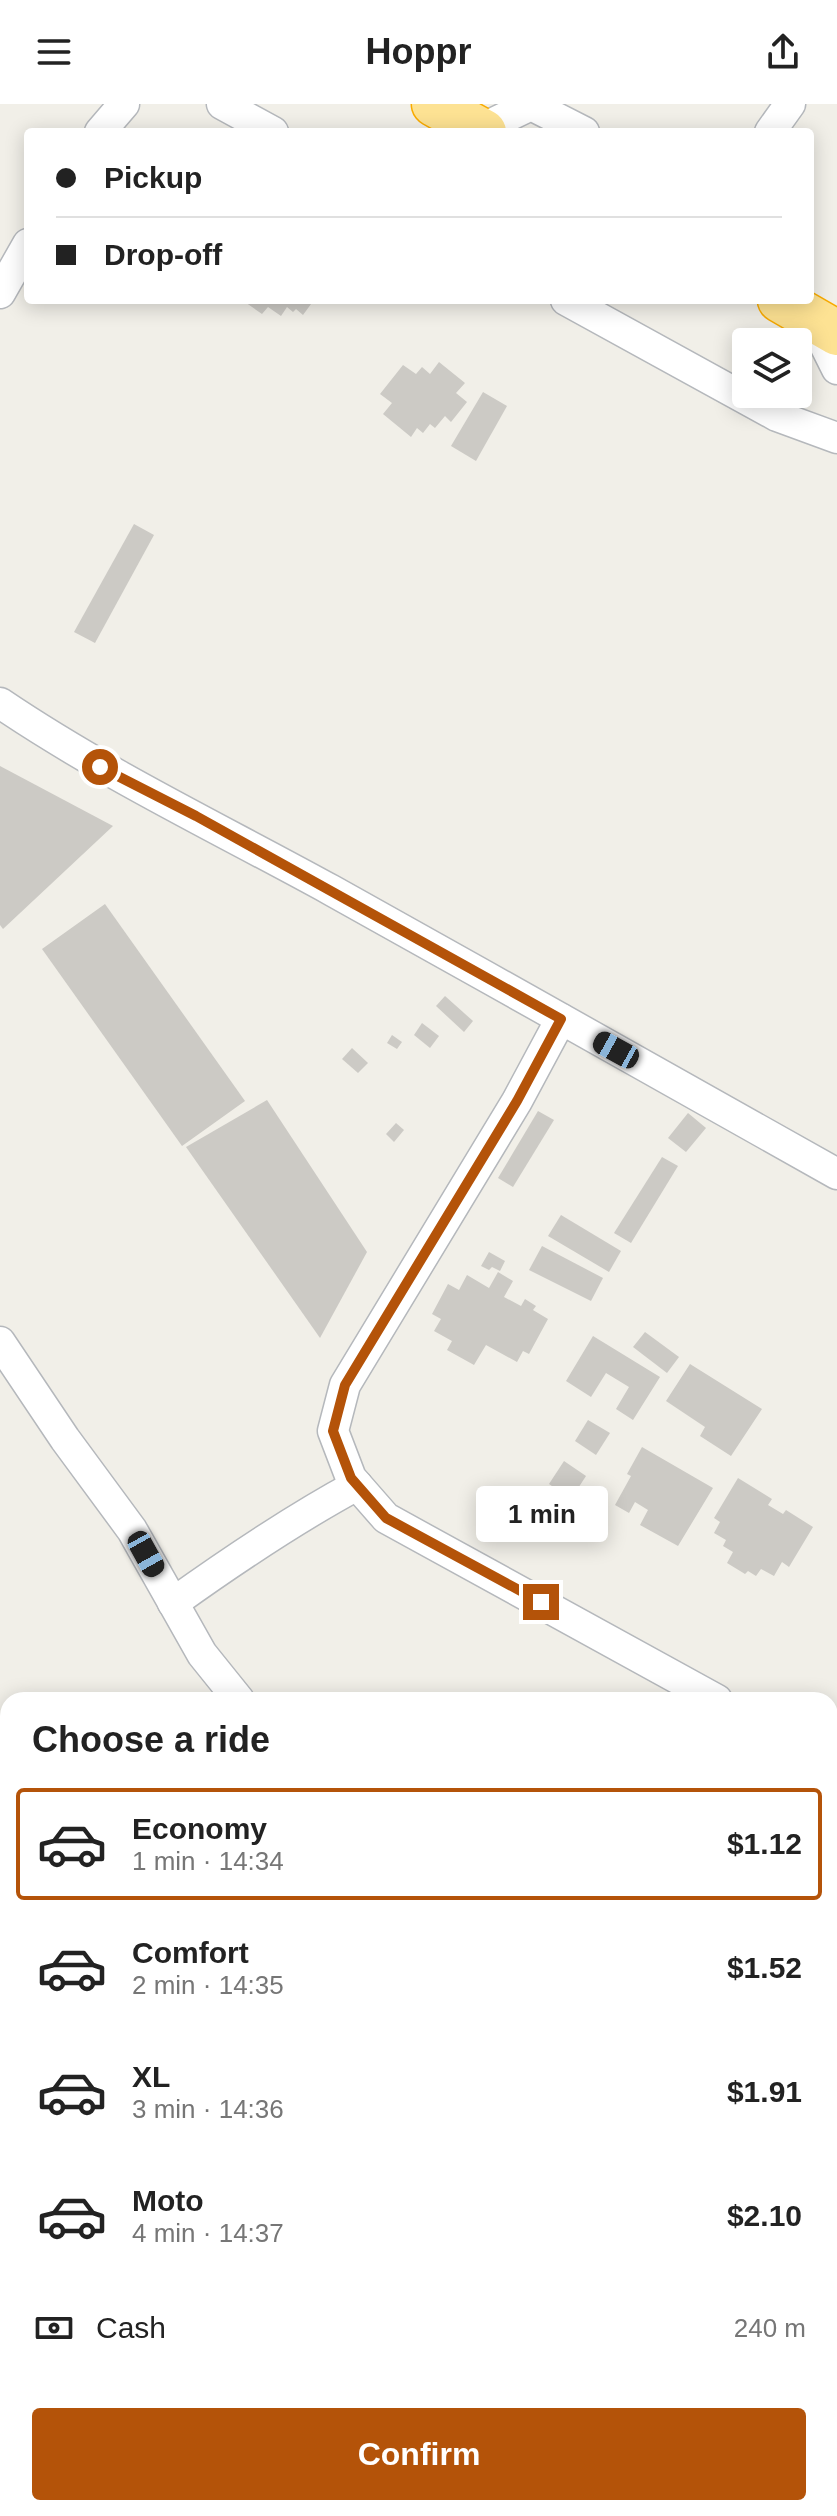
<!DOCTYPE html>
<meta charset="utf-8">
<style>
body{margin:0;font-family:Arial,sans-serif;background:#f6f6f6;color:#222;height:100vh;display:flex;flex-direction:column;font-size:30px;white-space:nowrap}
*{box-sizing:border-box;margin:0}
p{font-size:26px;color:#767676}
.icon{flex:none;width:44px;height:44px;fill:none;stroke:currentColor;stroke-width:2;stroke-linecap:round;stroke-linejoin:round}
.map{position:relative;flex:1;overflow:hidden}
.side{position:absolute;left:0px;top:1588px;width:838px;height:824px;display:flex;flex-direction:column;background:#fff;border-radius:24px 24px 0 0;box-shadow:0 4px 20px #0003}
.side>*{flex:none}
.hud{position:absolute;left:24px;top:24px;width:790px;height:176px;border-radius:8px;box-shadow:0 4px 20px #0003;display:grid;align-content:center;height:176px;padding:0 32px;background:#fff}
.buttons{position:absolute;left:732px;top:224px;display:grid;gap:16px}
.buttons a{display:grid;place-items:center;width:80px;height:80px;border-radius:8px;background:#fff;box-shadow:0 4px 20px #0003;font-size:40px}
.end{position:absolute;width:36px;height:36px;margin:-18px;border:10px solid #b45309;background:#fff;box-shadow:0 0 0 4px #fff}
.from{border-radius:50%}
.bubble{position:absolute;height:56px;border-radius:8px;background:#fff;box-shadow:0 4px 20px #0003;font-size:26px;font-weight:600;line-height:56px;text-align:center}
.car{position:absolute;width:24px;height:48px;margin:-24px -12px;border-radius:10px;box-shadow:0 0 6px 2px #0007;background:linear-gradient(#222 24%,#8ab4d8 0 40%,#222 0 76%,#8ab4d8 0 86%,#222 0)}
.hud b{display:flex;align-items:center;gap:28px;height:76px;font-size:30px}
.hud b+b{border-top:2px solid #e0e0e0}
.hud i{width:20px;height:20px;background:#222}
ul{padding:0;list-style:none}
li{display:flex;align-items:center;gap:24px;height:112px;margin:0 16px 12px;padding:0 16px;border:4px solid transparent;border-radius:8px}
li div{flex:1}
li b{display:block;font-size:30px}
li em{font-style:normal;font-weight:600}
li.active{border-color:#b45309}
li>.icon{width:72px;height:72px;stroke-width:1.5}
h2{padding:0 32px;font-size:36px;line-height:96px}
.pay{display:flex;align-items:center;gap:20px;height:88px;padding:0 32px;font-size:30px}
.pay p{margin-inline-start:auto}
.button{display:flex;gap:16px;margin-top:auto;padding:16px 32px}
.button a{flex:1;height:92px;border-radius:8px;background:#b45309;color:#fff;font-size:32px;font-weight:600;line-height:92px;text-align:center}
header{display:flex;justify-content:space-between;align-items:center;height:104px;padding:0 32px;background:#fff;font-size:36px;font-weight:600}
.map>svg:first-child{display:block}
.building{fill:#cccac5}
.lines{fill:none;stroke-linecap:round;stroke-linejoin:round}
.street-casing{stroke:#b5b8bc;stroke-width:33}
.highway-casing{stroke:#f9ab00;stroke-width:47}
.street{stroke:#fff;stroke-width:30}
.highway{stroke:#fde293;stroke-width:44}
.route{stroke:#b45309;stroke-width:10}
</style>
<header><svg class="icon" aria-label="menu" viewBox="0 0 24 24"><path d="M4 6h16M4 12h16M4 18h16"/></svg>Hoppr<svg class="icon" aria-label="share" viewBox="0 0 24 24"><path d="M12 15V3M7 8l5-5 5 5M5 13v7h14v-7"/></svg></header>
<div class="map">
<svg width="837" height="2412" viewBox="0 0 837 2412">
<rect width="100%" height="100%" fill="#f1efe8"/>
<g class="building">
<polygon points="242,196 314,196 303,211 296,205 293,208 287,203 281,212 268,203 262,210"/>
<polygon points="439,258 465,279 456,289 467,298 451,318 445,312 435,324 430,320 423,329 417,324 411,333 383,310 392,299 380,290 403,261 416,270 422,263 430,270"/>
<polygon points="483,288 507,302 476,357 451,342"/>
<polygon points="134,420 154,431 95,539 74,528"/>
<polygon points="0,662 113,722 3,825 0,821"/>
<polygon points="105,800 245,997 182,1042 42,845"/>
<polygon points="445,892 473,917 464,928 436,902"/>
<polygon points="422,919 439,932 430,944 414,931"/>
<polygon points="392,931 402,938 397,945 387,939"/>
<polygon points="352,944 368,959 358,969 342,955"/>
<polygon points="267,996 367,1148 320,1234 186,1043"/>
<polygon points="538,1007 554,1016 513,1083 498,1074"/>
<polygon points="688,1009 706,1024 686,1048 668,1034"/>
<polygon points="396,1019 404,1026 394,1038 386,1030"/>
<polygon points="662,1053 678,1062 631,1139 614,1129"/>
<polygon points="561,1111 621,1147 609,1168 548,1132"/>
<polygon points="542,1142 603,1174 591,1197 529,1166"/>
<polygon points="489,1148 505,1157 500,1167 492,1163 489,1166 481,1162"/>
<polygon points="498,1168 513,1177 504,1193 521,1202 525,1195 536,1202 533,1206 548,1215 529,1250 523,1247 517,1258 486,1241 474,1261 447,1246 452,1237 434,1227 441,1215 432,1210 448,1180 459,1186 467,1171 489,1184"/>
<polygon points="645,1228 679,1253 667,1269 633,1243"/>
<polygon points="593,1232 660,1273 633,1316 616,1305 629,1283 606,1269 591,1293 566,1277"/>
<polygon points="690,1260 762,1305 731,1352 700,1332 705,1323 666,1297"/>
<polygon points="588,1316 610,1329 596,1351 575,1337"/>
<polygon points="642,1343 713,1384 678,1442 640,1421 648,1406 635,1398 629,1409 615,1401 631,1372 627,1370"/>
<polygon points="564,1357 586,1372 571,1395 549,1380"/>
<polygon points="738,1374 772,1395 768,1401 783,1410 786,1406 813,1423 789,1463 782,1458 774,1472 761,1465 756,1472 748,1467 745,1470 727,1459 733,1448 723,1442 726,1436 714,1429 720,1418 714,1414"/>
</g>
<g class="lines">
<g class="street-casing">
<g id="street">
<polyline points="222,0 273,28"/>
<polyline points="100,28 124,0"/>
<polyline points="475,28 531,1 584,28"/>
<polyline points="770,28 790,0"/>
<polyline points="0,189 28,140"/>
<polyline points="566,196 777,312 837,334"/>
<polyline points="811,213 837,265"/>
<path d="M 0,599 C 105,670 220,725 331,786 C 500,880 668,975 837,1070"/>
<polyline points="561,915 517,997 345,1281 333,1327 351,1374 386,1414 717,1596"/>
<polyline points="0,1238 65,1335 132,1426 202,1550 239,1596"/>
<path d="M 173,1499 C 233,1456 292,1416 357,1381"/>
<polyline points="830,1660 837,1664"/>
<polyline points="830,1829 837,1826"/>
<polyline points="830,2052 837,2065"/>
<polyline points="830,2385 837,2394"/>
</g>
</g>
<g class="highway-casing">
<g id="highway">
<polyline points="434,0 484,28"/>
<polyline points="780,196 837,229"/>
</g>
</g>
<use href="#street" class="street"/>
<use href="#highway" class="highway"/>
</g>
<g class="lines">
<polyline class="route" points="100,663 196,712 561,915 517,997 345,1281 333,1327 351,1374 386,1414 541,1498"/>
</g>
</svg>
<div class="buttons">
<a><svg class="icon" aria-label="layers" viewBox="0 0 24 24"><path d="M12 4l9 5-9 5-9-5zM3 14l9 5 9-5"/></svg></a>
</div>
<i class="end from" style="left:100px;top:663px"></i>
<i class="end" style="left:541px;top:1498px"></i>
<div class="bubble" style="left:476px;top:1382px;width:132px">1 min</div>
<i class="car" style="left:616px;top:946px;rotate:299deg"></i>
<i class="car" style="left:146px;top:1450px;rotate:151deg"></i>
<div class="hud">
<b><i class="from"></i>Pickup</b>
<b><i></i>Drop-off</b>
</div>
<section class="side">
<h2>Choose a ride</h2>
<ul>
<li class="active"><svg class="icon" aria-label="car" viewBox="0 0 24 24"><path d="M5 17H2v-5l4-1 3-4h7l3 4 3 1v5h-3M9 17h6M6 11h13"/><circle cx="7" cy="17" r="2"/><circle cx="17" cy="17" r="2"/></svg><div><b>Economy</b><p>1 min · 14:34</p></div><em>$1.12</em></li>
<li><svg class="icon" aria-label="car" viewBox="0 0 24 24"><path d="M5 17H2v-5l4-1 3-4h7l3 4 3 1v5h-3M9 17h6M6 11h13"/><circle cx="7" cy="17" r="2"/><circle cx="17" cy="17" r="2"/></svg><div><b>Comfort</b><p>2 min · 14:35</p></div><em>$1.52</em></li>
<li><svg class="icon" aria-label="car" viewBox="0 0 24 24"><path d="M5 17H2v-5l4-1 3-4h7l3 4 3 1v5h-3M9 17h6M6 11h13"/><circle cx="7" cy="17" r="2"/><circle cx="17" cy="17" r="2"/></svg><div><b>XL</b><p>3 min · 14:36</p></div><em>$1.91</em></li>
<li><svg class="icon" aria-label="car" viewBox="0 0 24 24"><path d="M5 17H2v-5l4-1 3-4h7l3 4 3 1v5h-3M9 17h6M6 11h13"/><circle cx="7" cy="17" r="2"/><circle cx="17" cy="17" r="2"/></svg><div><b>Moto</b><p>4 min · 14:37</p></div><em>$2.10</em></li>
</ul>
<div class="pay"><svg class="icon" aria-label="cash" viewBox="0 0 24 24"><path d="M3 7h18v10H3z"/><circle cx="12" cy="12" r="2"/></svg>Cash<p>240 m</p></div>
<div class="button"><a>Confirm</a></div>
</section>
</div>
